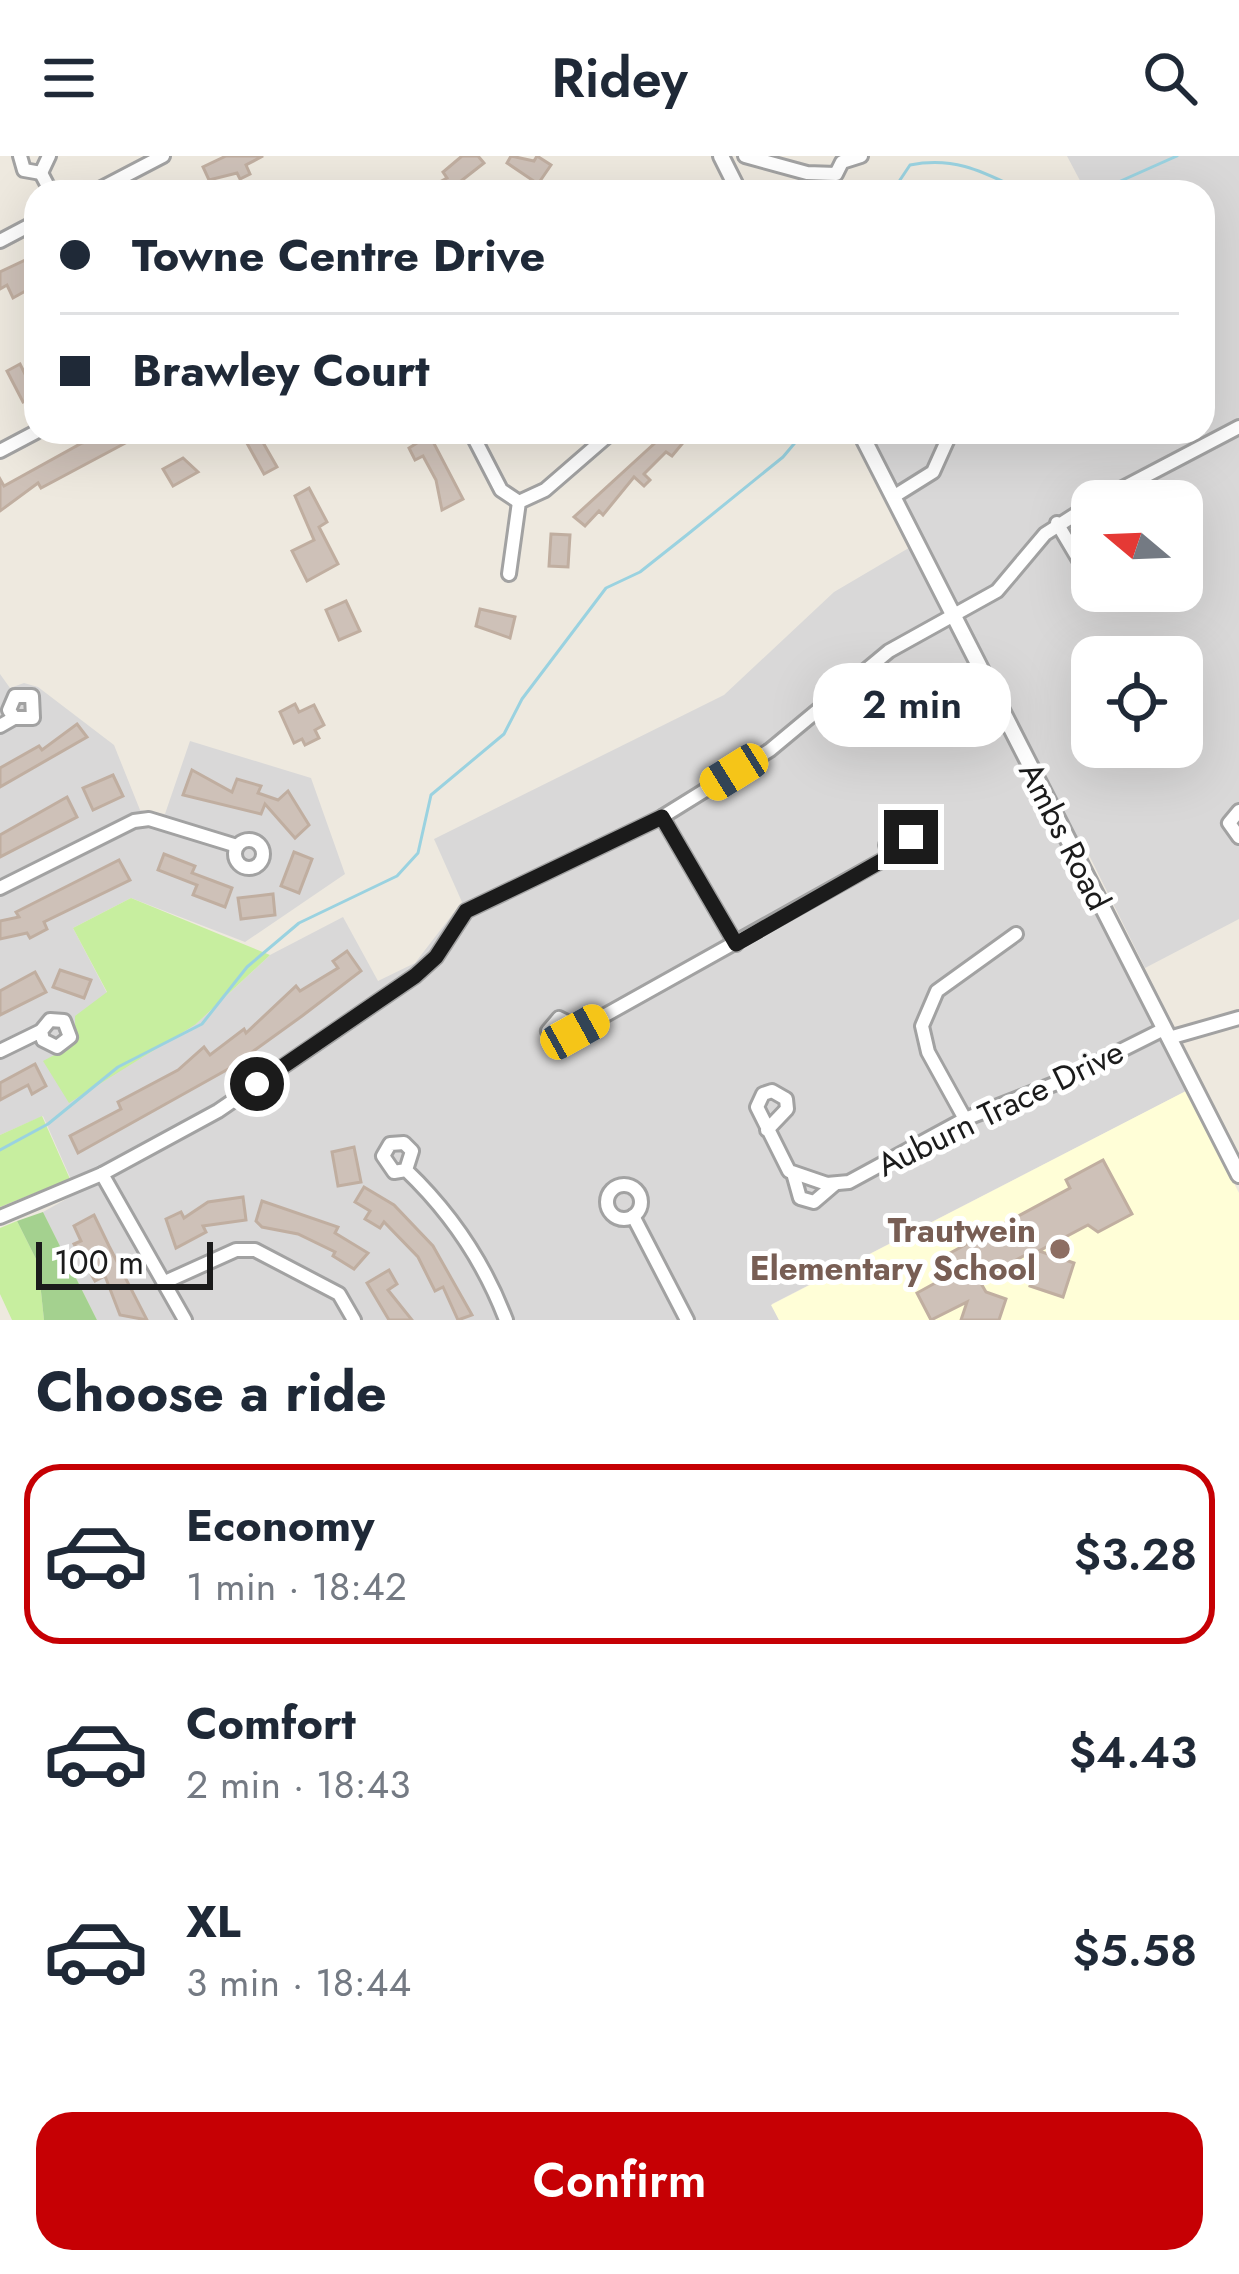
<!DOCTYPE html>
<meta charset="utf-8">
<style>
body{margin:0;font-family:Jost,sans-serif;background:#f6f6f7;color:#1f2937;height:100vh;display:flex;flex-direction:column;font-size:45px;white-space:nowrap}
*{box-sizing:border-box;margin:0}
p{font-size:39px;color:#747a83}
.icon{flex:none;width:66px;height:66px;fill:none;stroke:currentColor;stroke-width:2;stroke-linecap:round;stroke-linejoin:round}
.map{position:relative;height:1164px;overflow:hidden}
.side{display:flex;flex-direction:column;background:#fff;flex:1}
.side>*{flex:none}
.guide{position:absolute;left:24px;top:24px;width:1191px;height:264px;border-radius:36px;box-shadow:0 12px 48px #0002;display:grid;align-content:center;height:264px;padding:0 36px;background:#fff}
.needle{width:78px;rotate:289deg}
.buttons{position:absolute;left:1071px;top:324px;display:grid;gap:24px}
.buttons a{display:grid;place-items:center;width:132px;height:132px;border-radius:24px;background:#fff;box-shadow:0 12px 48px #0002;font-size:60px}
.scale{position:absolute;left:36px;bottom:30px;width:177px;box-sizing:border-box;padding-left:12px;border:6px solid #1b1b1b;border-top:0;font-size:33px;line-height:42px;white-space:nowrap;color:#1b1b1b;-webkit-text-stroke:9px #fff;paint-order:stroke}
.end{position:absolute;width:54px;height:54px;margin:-27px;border:15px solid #1b1b1b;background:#fff;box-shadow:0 0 0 6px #fff}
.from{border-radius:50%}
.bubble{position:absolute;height:84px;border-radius:36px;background:#fff;box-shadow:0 12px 48px #0002;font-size:39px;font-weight:600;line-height:84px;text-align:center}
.car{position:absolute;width:36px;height:72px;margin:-36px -18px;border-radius:15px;box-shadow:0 0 9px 3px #0007;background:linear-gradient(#f5c518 24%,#345 0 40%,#f5c518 0 76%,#345 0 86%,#f5c518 0)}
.guide b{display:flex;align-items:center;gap:42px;height:114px;font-size:45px}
.guide b+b{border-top:3px solid #e0e1e3}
.guide i{width:30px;height:30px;background:#1f2937}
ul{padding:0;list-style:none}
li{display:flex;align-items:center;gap:36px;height:180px;margin:0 24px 18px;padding:0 12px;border:6px solid transparent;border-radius:36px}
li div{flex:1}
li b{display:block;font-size:45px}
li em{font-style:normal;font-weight:600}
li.active{border-color:#c60004}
li>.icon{width:108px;height:108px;stroke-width:1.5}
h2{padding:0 36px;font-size:54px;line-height:144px}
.cta{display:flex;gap:24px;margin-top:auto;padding:24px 36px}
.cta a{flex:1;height:138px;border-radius:36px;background:#c60004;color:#fff;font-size:48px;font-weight:600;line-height:138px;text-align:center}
header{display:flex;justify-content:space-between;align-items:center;height:156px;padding:0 36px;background:#fff;font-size:54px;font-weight:600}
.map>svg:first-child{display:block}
.residential{fill:#d9d8d8;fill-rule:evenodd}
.education{fill:#fffed7}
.grass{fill:#c7ee9f}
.forest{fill:#a4d18f}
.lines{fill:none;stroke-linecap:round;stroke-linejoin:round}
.stream{stroke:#9ad2e0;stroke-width:3}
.building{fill:#cec1b8;stroke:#c0aea0;stroke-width:3}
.minor-casing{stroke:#a2a2a2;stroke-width:18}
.tertiary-casing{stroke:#a2a2a2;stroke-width:20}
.minor{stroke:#fff;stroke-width:12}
.tertiary{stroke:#fff;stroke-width:14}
.route{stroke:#1b1b1b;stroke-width:15}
.education-dot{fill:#8d6e63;stroke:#fff;stroke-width:4.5}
.labels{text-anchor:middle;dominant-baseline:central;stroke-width:10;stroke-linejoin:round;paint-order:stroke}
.street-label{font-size:33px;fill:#1b1b1b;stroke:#fff}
.education-label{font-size:33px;font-weight:bold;fill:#785e54;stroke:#fff;text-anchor:end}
</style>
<header><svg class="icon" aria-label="menu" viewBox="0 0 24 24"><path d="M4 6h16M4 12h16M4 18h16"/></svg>Ridey<svg class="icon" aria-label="search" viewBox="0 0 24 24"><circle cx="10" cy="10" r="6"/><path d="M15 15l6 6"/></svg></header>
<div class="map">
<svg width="1239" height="1164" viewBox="0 0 1239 1164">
<rect width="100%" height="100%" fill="#eee9df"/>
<path class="residential" d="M 1067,0 L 1239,0 L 1239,763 L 1145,812 L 1081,683 L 1065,692 L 1186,935 L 772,1148 L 779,1164 L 97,1164 L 43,1056 L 77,1037 L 43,960 L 0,979 L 0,518 L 10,532 L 24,527 L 38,531 L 114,589 L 140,654 L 165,658 L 190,585 L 311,622 L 345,718 L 245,786 L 131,742 L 73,772 L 107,837 L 78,874 L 75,888 L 56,899 L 196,868 L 270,799 L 343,761 L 378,825 L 415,807 L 462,746 L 434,683 L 724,539 L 834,436 L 924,383 L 866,276 L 1203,276 L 1203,36 L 1086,36 ZM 1092,345 L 1182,345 L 1182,435 L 1092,435 ZM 1092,501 L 1182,501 L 1182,591 L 1092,591 Z"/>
<polygon class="education" points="1186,935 1239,1037 1239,1164 779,1164 771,1149"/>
<g class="grass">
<polygon points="131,742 270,799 196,868 69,947 43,905 75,888 75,860 107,836 73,772"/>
<polygon points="42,960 70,1023 0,1051 0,979"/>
<polygon points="17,1065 38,1107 44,1164 12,1164 0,1138 0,1072"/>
</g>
<polygon class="forest" points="43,1056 97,1164 44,1164 38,1107 17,1065"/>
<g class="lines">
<g class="stream">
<path d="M 892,36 L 910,9 C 957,0 985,17 1025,36"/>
<polyline points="1096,36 1177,0"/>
<polyline points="0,994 48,968 118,911 202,868 247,811 299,767 397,720 418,697 431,639 504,578 522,543 606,432 640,416 688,378 783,301 804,276"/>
</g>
</g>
<g class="building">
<polygon points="226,0 263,0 246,9 250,18 240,23 237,17 209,24 203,11"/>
<polygon points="462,0 478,0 484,7 447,36 421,36 447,22 443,16"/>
<polygon points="511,0 534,5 537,0 551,9 538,28 507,7"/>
<polygon points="36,99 36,129 13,142 7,129 0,133 0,116"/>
<polygon points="20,208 27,222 36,218 36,239 23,246 7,215"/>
<polygon points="118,276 146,276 41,332 38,327 0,355 0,323 4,330 82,287"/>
<polygon points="257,276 277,311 264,318 243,280"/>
<polygon points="411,276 428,276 463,343 442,354 436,324 423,300 415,304 409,292 417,287"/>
<polygon points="667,276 692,276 672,300 666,296 644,318 650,324 644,330 634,321 603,359 599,355 585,370 574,361"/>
<polygon points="183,302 198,316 173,330 163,313"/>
<polygon points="309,332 327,366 319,371 338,408 307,425 292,395 314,384 295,340"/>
<polygon points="551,378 570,379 568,411 549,410"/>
<polygon points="346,445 360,475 339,484 326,454"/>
<polygon points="480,453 515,461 510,482 476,470"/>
<polygon points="295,548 299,556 314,549 324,569 315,574 319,582 305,589 302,583 294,587 280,556"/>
<polygon points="77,568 87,581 0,631 0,612 39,590 42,594"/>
<polygon points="192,614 232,636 237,623 261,630 258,637 278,644 288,635 309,669 295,682 265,648 261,658 183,639"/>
<polygon points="113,619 123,640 93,654 83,632"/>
<polygon points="67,641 77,661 0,701 0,679"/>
<polygon points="294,696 312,703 299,737 281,730"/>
<polygon points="164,698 195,710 192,717 232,732 225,751 193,739 197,729 158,714"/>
<polygon points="119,704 130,724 44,766 47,773 30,782 27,777 0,783 0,765 19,761 16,756"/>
<polygon points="273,738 275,759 241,763 238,742"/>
<polygon points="347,795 361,815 302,860 230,912 78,997 70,980 121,953 118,946 178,914 204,891 210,899 244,873 246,877 296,830 300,835 338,812 333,805"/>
<polygon points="60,814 91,824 84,842 53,831"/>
<polygon points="35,816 46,836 0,859 0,835"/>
<polygon points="35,908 46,930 32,938 28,929 0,944 0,927"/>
<polygon points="354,991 361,1026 338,1030 332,996"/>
<polygon points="1103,1004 1132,1058 1098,1076 1088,1069 1039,1095 1074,1107 1063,1141 1030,1130 1037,1108 1031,1096 979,1124 986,1136 1006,1143 999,1164 961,1164 967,1146 931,1164 917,1137 948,1120 939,1103 1070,1032 1066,1024"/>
<polygon points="364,1031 394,1049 433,1090 472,1159 458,1164 443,1131 435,1135 418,1101 384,1066 380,1072 365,1063 370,1055 355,1046"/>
<polygon points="243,1041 246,1064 203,1070 206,1076 176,1092 166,1063 181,1056 184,1062 208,1046"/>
<polygon points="262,1045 338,1071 335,1077 368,1097 354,1113 333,1100 335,1096 298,1078 262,1071 256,1065"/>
<polygon points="94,1059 109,1090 147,1164 120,1159 105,1120 95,1125 74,1088 81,1085 74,1070"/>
<polygon points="389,1114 397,1128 388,1134 412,1164 389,1164 367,1127"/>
</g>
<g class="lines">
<g class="minor-casing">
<g id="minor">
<polyline points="20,0 24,14 41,17"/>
<polyline points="745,0 807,17 836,18 842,6 861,0"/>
<polyline points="41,17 51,36"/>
<polyline points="41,17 49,0"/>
<polyline points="94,36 163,0"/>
<polyline points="0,85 36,66"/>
<polyline points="471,276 501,334 519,346"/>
<polyline points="0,295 36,276"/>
<polyline points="893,341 933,316 951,276"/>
<polyline points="1098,345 1239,271"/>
<polyline points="1057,367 1092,426"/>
<polyline points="509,418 519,346 545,334 612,276"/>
<polyline points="1100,435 1114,435"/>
<polyline points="0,570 14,562 33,562 32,540 15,540 9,554 14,562"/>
<polyline points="1239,655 1229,667 1239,681"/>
<polyline points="662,661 736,788"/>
<circle cx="249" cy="698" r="14"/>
<polyline points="0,732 134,665 149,663 237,690"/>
<polyline points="575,876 573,869 559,862 548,875 556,887 567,887 575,876 890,700 905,703 914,692 911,681 894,677 886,689 890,700"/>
<polyline points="1169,882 1239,862"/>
<polyline points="0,895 41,875 50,864 64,865 70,881 57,891 43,884 41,875"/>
<polyline points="965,963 928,896 922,870 937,835 1016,778"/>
<polyline points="767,974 787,953 786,943 772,935 763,938 757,951 789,1015 827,1028 849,1026 965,963 1054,928 1164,873"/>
<path d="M 406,1014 L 412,995 L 404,987 L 390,988 L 383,1000 L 394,1016 L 406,1014 C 451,1057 484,1106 506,1164"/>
<polyline points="793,1017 800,1042 814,1046 835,1028"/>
<polyline points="102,1018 185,1164"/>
<circle cx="624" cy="1046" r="17"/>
<polyline points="633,1060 687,1164"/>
<polyline points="0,1061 102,1018 218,955 415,820 436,801 466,755 662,661 770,594 889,495 997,435 1045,378 1092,348"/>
<polyline points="165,1126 236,1094 255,1094 339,1138 354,1164"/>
</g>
</g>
<g class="tertiary-casing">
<g id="tertiary">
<polyline points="721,0 739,36"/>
<polyline points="860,276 1239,1019"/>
</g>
</g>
<use href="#minor" class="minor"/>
<use href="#tertiary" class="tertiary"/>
</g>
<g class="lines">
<polyline class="route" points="257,928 415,820 436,801 466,755 662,661 736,788 890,700 910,700 911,681"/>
</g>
<circle class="education-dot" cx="1060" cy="1093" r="12"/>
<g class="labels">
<g class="street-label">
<text transform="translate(1065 680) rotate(63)">Ambs Road</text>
<text transform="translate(1000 952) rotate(-26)">Auburn Trace Drive</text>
</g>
<g class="education-label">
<text x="1036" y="1074">Trautwein<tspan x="1036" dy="38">Elementary School</tspan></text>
</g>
</g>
</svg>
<div class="buttons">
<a><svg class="needle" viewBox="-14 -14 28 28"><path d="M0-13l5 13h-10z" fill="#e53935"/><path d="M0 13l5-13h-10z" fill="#747a83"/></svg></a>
<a><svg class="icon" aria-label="locate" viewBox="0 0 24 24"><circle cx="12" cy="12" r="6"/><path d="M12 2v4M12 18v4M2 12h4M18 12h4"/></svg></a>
</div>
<div class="scale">100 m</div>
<i class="end from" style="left:257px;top:928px"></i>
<i class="end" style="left:911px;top:681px"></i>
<div class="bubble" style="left:813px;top:507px;width:198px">2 min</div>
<i class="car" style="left:734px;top:616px;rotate:238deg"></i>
<i class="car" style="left:575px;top:876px;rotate:61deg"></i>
<div class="guide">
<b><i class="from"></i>Towne Centre Drive</b>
<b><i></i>Brawley Court</b>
</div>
</div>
<section class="side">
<h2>Choose a ride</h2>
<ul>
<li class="active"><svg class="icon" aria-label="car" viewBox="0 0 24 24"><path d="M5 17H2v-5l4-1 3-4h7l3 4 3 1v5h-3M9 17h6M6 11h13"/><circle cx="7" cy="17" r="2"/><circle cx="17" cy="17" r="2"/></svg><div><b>Economy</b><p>1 min · 18:42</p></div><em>$3.28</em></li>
<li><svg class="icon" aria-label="car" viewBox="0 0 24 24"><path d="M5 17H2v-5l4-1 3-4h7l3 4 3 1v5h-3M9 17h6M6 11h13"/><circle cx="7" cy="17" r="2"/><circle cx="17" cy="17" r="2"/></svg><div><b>Comfort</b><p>2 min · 18:43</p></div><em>$4.43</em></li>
<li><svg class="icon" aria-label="car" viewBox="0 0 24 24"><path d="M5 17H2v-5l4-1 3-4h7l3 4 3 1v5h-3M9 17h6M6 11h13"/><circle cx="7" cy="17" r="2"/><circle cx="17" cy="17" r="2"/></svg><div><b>XL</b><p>3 min · 18:44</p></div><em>$5.58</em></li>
</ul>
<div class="cta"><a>Confirm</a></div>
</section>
